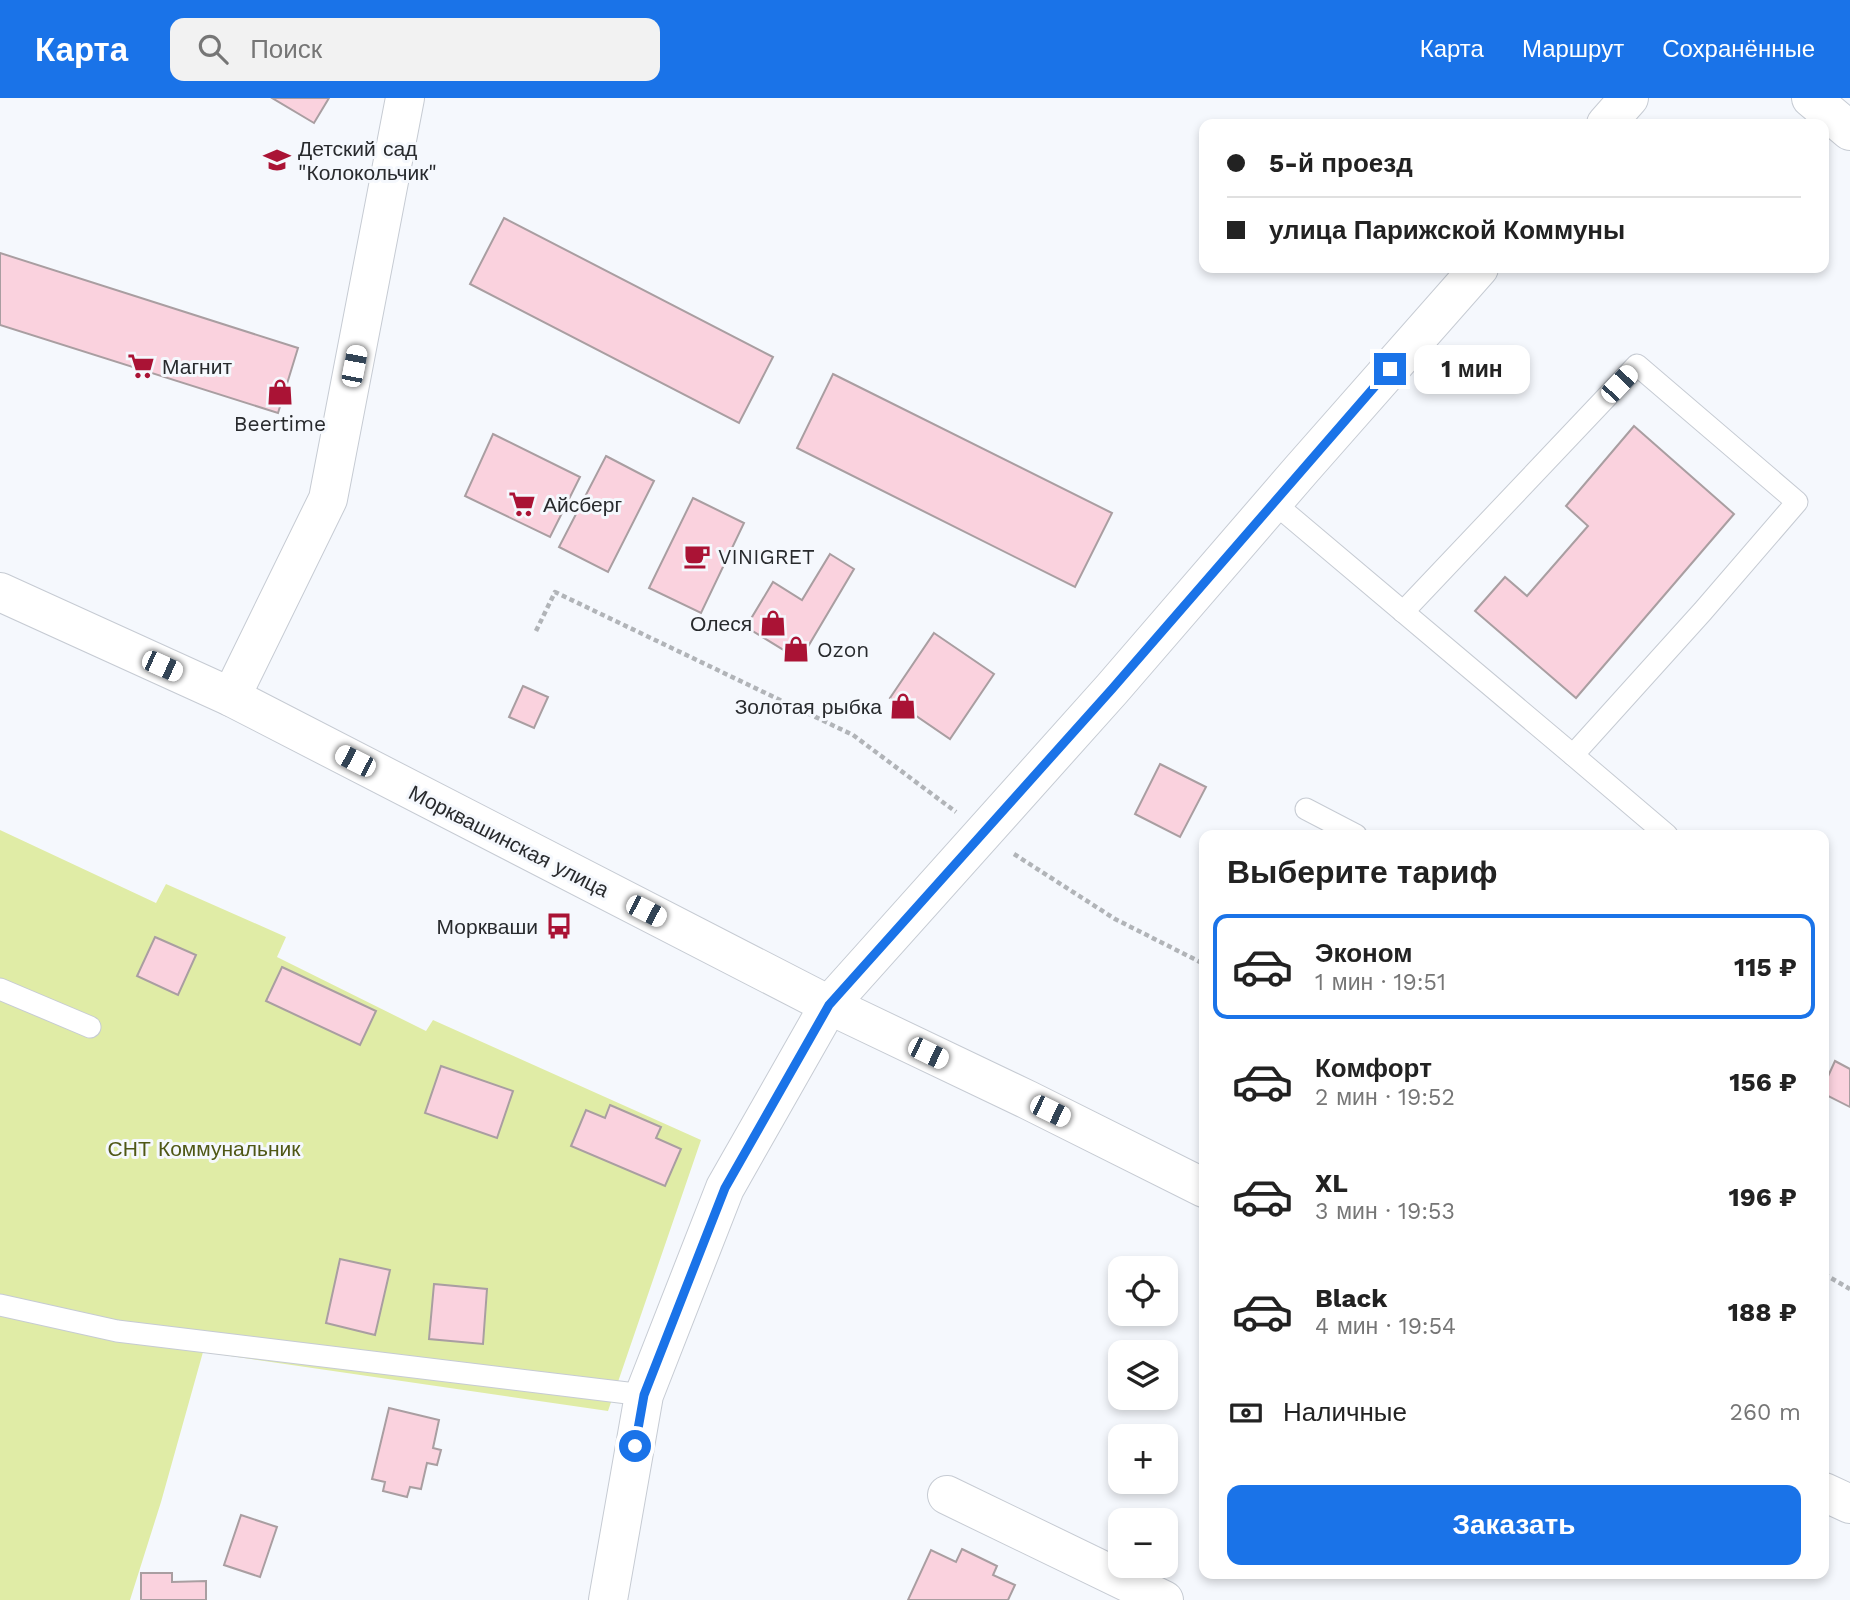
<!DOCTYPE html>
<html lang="ru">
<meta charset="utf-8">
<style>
body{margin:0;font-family:"Work Sans",sans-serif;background:#f2f2f2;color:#222;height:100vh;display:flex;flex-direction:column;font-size:26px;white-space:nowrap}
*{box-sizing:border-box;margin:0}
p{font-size:23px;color:#767676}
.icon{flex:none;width:38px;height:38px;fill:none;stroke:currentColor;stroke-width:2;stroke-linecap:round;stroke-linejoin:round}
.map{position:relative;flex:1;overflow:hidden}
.sheet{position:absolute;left:1199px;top:732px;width:630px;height:749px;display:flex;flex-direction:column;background:#fff;border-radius:14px;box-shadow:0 4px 10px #0003}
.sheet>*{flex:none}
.hud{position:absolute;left:1199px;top:21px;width:630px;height:154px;border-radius:14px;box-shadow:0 4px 10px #0003;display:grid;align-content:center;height:154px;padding:0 28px;background:#fff}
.buttons{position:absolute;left:1108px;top:1158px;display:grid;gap:14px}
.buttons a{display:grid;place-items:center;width:70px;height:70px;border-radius:14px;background:#fff;box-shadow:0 4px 10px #0003;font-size:35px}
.end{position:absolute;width:32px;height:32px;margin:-16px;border:9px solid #1a73e8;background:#fff;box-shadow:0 0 0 4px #fff}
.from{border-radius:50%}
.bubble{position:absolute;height:49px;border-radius:14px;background:#fff;box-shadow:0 4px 10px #0003;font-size:23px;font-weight:700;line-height:49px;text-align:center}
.car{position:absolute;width:21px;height:42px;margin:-21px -10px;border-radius:9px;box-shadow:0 0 5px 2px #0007;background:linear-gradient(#fff 24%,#345 0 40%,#fff 0 76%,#345 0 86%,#fff 0)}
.hud b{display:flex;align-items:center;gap:24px;height:66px;font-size:26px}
.hud b+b{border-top:2px solid #e0e0e0}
.hud i{width:18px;height:18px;background:#222}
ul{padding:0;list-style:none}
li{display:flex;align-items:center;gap:21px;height:105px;margin:0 14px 10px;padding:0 14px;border:4px solid transparent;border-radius:14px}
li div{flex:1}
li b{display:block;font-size:26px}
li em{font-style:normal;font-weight:700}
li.active{border-color:#1a73e8}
li>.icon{width:63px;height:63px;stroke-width:1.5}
h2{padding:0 28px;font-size:32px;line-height:84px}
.pay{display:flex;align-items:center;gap:18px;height:77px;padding:0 28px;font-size:26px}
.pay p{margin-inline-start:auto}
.primary-button{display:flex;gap:14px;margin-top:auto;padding:14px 28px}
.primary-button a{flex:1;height:80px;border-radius:14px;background:#1a73e8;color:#fff;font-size:28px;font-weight:700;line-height:80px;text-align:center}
header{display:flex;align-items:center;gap:42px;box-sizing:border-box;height:98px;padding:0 35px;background:#1a73e8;color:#fff}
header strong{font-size:33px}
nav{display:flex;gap:38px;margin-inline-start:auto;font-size:24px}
.search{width:490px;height:63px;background:#f2f2f2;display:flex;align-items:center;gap:18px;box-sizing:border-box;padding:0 24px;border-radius:14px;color:#767676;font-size:26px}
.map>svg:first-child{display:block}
.green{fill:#e0eca6}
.building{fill:#fad2de;stroke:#a99ea1;stroke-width:2}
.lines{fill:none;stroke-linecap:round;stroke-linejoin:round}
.lane-casing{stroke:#c6cbd3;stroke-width:23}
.street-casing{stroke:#c6cbd3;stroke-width:40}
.path{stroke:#b1b4b8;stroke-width:4.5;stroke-dasharray:5 3.5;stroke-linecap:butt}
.lane{stroke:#fff;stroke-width:21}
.street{stroke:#fff;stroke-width:38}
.route{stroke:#1a73e8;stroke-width:9}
.labels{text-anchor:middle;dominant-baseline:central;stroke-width:6;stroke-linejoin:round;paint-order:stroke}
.poi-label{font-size:21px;fill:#282a2d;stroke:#f5f8fd;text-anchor:start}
.street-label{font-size:21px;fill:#282a2d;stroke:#f5f8fd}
.park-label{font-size:21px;fill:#4f5715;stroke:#f5f8fd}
</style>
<header>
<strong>Карта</strong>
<div class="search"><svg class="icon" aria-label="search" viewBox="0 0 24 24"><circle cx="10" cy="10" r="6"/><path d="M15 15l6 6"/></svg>Поиск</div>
<nav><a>Карта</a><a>Маршрут</a><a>Сохранённые</a></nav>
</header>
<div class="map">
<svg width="1850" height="1502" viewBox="0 0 1850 1502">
<rect width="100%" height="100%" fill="#f5f8fd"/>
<polygon class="green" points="0,732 156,805 166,786 286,839 277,859 426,933 433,922 701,1042 608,1313 203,1254 161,1404 130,1502 0,1502"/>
<g class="building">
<polygon points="272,0 329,0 314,25"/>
<polygon points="504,120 773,259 739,325 470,186"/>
<polygon points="0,155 298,250 278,315 0,227"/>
<polygon points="833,276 1112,415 1075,489 797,350"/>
<polygon points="1634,328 1734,416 1576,600 1475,513 1505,479 1527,498 1588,428 1566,408"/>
<polygon points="493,336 580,379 550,439 465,398"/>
<polygon points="606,358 654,383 608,474 559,449"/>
<polygon points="693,400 744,425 701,515 649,490"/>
<polygon points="830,456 854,471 800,562 746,529 773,484 802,502"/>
<polygon points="934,535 994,576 950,641 890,600"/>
<polygon points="523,588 548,599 534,630 509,619"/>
<polygon points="1160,666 1206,689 1180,739 1135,716"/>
<polygon points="155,839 196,857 178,897 137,878"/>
<polygon points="282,869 376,913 360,947 266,903"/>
<polygon points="1835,963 1850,971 1850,1009 1824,996 1824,987"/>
<polygon points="441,968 513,993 497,1040 425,1015"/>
<polygon points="610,1007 661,1029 656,1040 681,1051 665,1088 571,1048 586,1012 605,1020"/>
<polygon points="340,1161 390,1172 375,1237 326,1225"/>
<polygon points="434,1186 487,1191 483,1246 429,1241"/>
<polygon points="389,1310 439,1322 433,1350 441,1352 437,1367 427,1365 421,1391 410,1389 407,1399 383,1393 385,1384 372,1381"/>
<polygon points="241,1417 277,1429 260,1479 224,1467"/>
<polygon points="962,1451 997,1468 993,1477 1015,1487 1008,1502 908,1502 931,1452 956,1464"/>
<polygon points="141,1475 172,1475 172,1484 206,1483 206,1502 141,1502"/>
</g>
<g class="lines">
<g class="lane-casing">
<g id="lane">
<polyline points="1273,404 1573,657"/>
<polyline points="1403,514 1637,267 1797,404 1703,513 1573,657 1667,737"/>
<polyline points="1306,711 1356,737"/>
<polyline points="0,891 90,929"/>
<polyline points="0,1207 117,1233 644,1297"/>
</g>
</g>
<g class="street-casing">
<g id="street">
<polyline points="1811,0 1850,33"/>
<polyline points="1606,26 1629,0"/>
<polyline points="0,494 231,599 829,907 1028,1002 1204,1090"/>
<polyline points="231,599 328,401 405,0"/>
<polyline points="1824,1394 1850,1406"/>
<polyline points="947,1397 1164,1502"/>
<polyline points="608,1502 644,1297 725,1090 829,907 1112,591 1301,372 1479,170"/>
</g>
</g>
<g class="path">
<polyline points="536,533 555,494 853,637 956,714"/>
<polyline points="1014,756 1115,821 1204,866"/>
<polyline points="1824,1176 1850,1191"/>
</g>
<use href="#lane" class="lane"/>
<use href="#street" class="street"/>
</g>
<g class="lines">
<polyline class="route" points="635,1348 644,1297 725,1090 829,907 1112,591 1390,271"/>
</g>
<defs>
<g id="school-bare" transform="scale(2.1)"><path d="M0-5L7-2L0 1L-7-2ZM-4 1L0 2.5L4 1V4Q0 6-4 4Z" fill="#aa1335" stroke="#f5f8fd" stroke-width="2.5" paint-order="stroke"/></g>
<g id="supermarket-bare" transform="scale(2.1)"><path d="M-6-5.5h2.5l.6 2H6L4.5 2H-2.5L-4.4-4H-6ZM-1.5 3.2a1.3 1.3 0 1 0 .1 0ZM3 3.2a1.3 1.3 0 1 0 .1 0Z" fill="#aa1335" stroke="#f5f8fd" stroke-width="2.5" paint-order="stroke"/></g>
<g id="shop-bare" transform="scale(2.1)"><path d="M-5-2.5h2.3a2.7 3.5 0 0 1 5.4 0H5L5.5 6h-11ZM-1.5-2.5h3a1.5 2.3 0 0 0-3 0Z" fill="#aa1335" stroke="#f5f8fd" stroke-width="2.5" paint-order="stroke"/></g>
<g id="cafe-bare" transform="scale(2.1)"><path d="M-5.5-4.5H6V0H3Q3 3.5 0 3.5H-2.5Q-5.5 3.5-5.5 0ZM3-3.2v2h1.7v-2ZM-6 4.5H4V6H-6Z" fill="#aa1335" stroke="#f5f8fd" stroke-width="2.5" paint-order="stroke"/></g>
<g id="bus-bare" transform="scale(2.1)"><path d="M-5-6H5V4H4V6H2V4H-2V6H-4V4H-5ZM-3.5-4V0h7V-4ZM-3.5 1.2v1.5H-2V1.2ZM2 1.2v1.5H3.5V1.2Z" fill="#aa1335" stroke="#f5f8fd" stroke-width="2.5" paint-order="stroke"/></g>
</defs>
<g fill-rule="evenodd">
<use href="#school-bare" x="277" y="62"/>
<use href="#supermarket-bare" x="141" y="268"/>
<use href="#shop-bare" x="280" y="294"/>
<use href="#supermarket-bare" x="522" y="406"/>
<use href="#cafe-bare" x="697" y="458"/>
<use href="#shop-bare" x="773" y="525"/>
<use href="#shop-bare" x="796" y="551"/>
<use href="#shop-bare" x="903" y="608"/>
<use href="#bus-bare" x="559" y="828"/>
</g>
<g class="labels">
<g class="poi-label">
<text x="298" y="50">Детский сад<tspan x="298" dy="24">"Колокольчик"</tspan></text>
<text x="162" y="268">Магнит</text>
<text x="280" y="325" text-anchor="middle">Beertime</text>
<text x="543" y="406">Айсберг</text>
<text x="718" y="458">VINIGRET</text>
<text x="752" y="525" text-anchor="end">Олеся</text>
<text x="817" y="551">Ozon</text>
<text x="882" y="608" text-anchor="end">Золотая рыбка</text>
<text x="538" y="828" text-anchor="end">Моркваши</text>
</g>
<g class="street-label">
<text transform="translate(509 743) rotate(27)">Морквашинская улица</text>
</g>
<g class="park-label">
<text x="204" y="1050">СНТ Коммунальник</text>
</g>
</g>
</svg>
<div class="buttons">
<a><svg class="icon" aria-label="locate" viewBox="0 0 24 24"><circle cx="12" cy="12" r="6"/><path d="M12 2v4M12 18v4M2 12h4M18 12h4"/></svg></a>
<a><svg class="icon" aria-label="layers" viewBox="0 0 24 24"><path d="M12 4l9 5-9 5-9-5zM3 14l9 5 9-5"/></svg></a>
<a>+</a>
<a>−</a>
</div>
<i class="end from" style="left:635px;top:1348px"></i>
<i class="end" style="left:1390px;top:271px"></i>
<div class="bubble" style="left:1414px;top:247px;width:116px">1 мин</div>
<i class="car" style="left:354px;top:268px;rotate:11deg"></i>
<i class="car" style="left:1619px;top:286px;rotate:43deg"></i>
<i class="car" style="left:162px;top:568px;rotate:114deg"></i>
<i class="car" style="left:355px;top:663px;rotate:297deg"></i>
<i class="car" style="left:646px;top:813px;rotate:117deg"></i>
<i class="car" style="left:928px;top:955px;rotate:116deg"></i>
<i class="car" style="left:1050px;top:1013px;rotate:116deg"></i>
<div class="hud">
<b><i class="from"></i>5-й проезд</b>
<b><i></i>улица Парижской Коммуны</b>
</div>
<section class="sheet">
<h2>Выберите тариф</h2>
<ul>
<li class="active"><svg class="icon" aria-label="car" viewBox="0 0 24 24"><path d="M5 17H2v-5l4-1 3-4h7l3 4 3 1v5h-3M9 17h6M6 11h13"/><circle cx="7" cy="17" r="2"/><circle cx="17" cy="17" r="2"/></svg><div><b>Эконом</b><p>1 мин · 19:51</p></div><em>115 ₽</em></li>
<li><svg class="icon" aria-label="car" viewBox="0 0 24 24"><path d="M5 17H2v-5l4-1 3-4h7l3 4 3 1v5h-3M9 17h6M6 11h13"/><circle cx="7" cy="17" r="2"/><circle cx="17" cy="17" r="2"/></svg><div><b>Комфорт</b><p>2 мин · 19:52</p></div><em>156 ₽</em></li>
<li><svg class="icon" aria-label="car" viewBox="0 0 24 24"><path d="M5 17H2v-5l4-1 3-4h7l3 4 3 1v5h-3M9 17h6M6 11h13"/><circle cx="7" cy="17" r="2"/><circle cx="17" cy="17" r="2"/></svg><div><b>XL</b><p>3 мин · 19:53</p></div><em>196 ₽</em></li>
<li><svg class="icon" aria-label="car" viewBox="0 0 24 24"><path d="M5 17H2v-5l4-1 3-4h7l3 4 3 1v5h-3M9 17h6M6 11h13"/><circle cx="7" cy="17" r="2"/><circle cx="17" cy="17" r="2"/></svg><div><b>Black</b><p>4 мин · 19:54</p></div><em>188 ₽</em></li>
</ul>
<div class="pay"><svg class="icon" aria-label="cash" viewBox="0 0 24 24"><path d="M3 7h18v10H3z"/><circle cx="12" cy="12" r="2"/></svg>Наличные<p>260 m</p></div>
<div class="primary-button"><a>Заказать</a></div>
</section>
</div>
